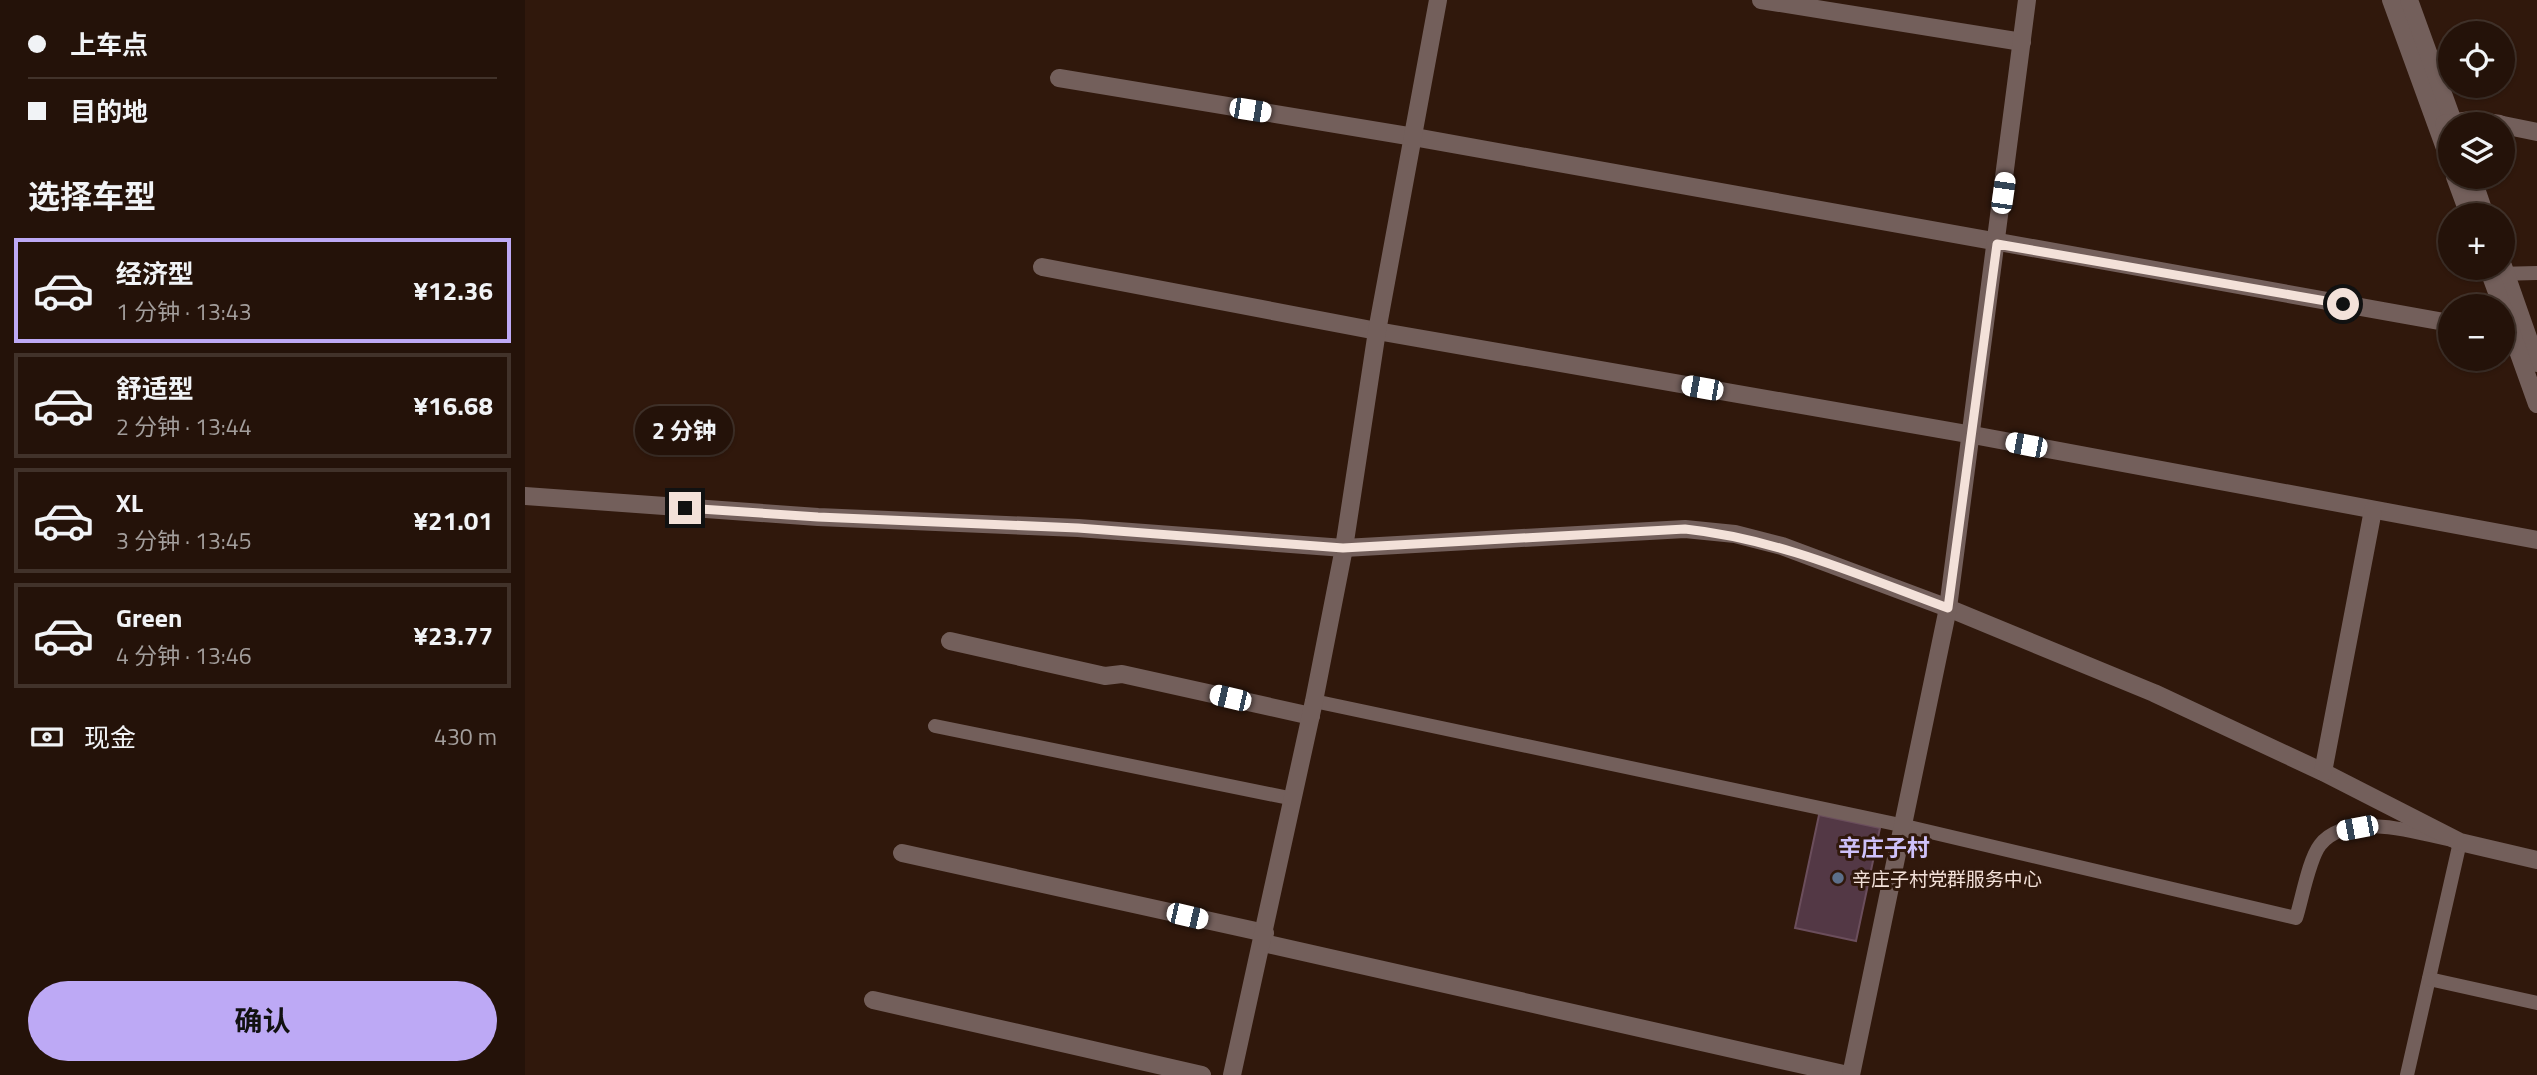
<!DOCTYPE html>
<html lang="zh">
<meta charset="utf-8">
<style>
body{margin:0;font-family:"Titillium Web","Noto Sans SC",sans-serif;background:#2c1b12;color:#f1f3f6;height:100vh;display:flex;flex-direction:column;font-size:26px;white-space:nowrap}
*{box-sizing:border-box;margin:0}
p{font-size:23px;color:#a39e9c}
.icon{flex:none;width:38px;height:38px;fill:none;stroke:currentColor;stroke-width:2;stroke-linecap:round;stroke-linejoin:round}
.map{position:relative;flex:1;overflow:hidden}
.details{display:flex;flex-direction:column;background:#241209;width:525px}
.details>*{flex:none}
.guide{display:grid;align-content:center;height:154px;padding:0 28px;background:#241209}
.buttons{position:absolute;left:1913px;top:21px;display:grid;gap:14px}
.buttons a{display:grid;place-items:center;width:77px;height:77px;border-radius:50%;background:#241209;box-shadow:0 2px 5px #0004,0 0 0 2px #41322a;font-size:35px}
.end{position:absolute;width:32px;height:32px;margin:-16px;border:9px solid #f3e1d9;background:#111;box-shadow:0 0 0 4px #111}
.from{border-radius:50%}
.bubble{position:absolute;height:49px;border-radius:24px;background:#241209;box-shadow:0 2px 5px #0004,0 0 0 2px #41322a;font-size:23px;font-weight:700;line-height:49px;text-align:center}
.car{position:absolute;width:21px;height:42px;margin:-21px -10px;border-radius:9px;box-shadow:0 0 5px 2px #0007;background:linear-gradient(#fff 24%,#345 0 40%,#fff 0 76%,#345 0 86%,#fff 0)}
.guide b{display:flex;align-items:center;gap:24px;height:66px;font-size:26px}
.guide b+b{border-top:2px solid #41322a}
.guide i{width:18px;height:18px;background:#f1f3f6}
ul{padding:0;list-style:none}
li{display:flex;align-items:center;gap:21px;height:105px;margin:0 14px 10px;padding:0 14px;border:4px solid #41322a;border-radius:0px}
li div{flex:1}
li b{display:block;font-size:26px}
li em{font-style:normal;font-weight:700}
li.active{border-color:#bda9f5}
li>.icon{width:63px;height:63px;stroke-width:1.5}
h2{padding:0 28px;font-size:32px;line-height:84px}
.pay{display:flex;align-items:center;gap:18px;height:77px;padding:0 28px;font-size:26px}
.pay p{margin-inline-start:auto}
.action{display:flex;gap:14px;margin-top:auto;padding:14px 28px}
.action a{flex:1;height:80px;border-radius:42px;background:#bda9f5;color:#111;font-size:28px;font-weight:700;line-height:80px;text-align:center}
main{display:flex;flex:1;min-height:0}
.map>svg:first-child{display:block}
.building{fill:#533845;stroke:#6b4e5c;stroke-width:2}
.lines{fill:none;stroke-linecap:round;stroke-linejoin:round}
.service{stroke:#735f5b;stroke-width:14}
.minor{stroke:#735f5b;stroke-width:18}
.route{stroke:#f3e1d9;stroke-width:9}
.service-dot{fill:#5c6f8a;stroke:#30180c;stroke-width:2.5}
.labels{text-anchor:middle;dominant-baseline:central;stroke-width:6;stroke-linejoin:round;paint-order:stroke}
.poi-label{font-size:19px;fill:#f3e1d9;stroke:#30180c;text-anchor:start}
.quarter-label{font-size:23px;font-weight:bold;fill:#cec1fa;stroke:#30180c}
</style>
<main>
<section class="details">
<div class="guide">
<b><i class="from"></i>上车点</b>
<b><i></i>目的地</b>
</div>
<h2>选择车型</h2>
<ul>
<li class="active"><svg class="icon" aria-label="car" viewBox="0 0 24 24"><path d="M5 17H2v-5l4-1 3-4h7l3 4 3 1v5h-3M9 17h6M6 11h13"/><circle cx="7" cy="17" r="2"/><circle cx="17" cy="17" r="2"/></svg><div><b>经济型</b><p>1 分钟 · 13:43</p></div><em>¥12.36</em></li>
<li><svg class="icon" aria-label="car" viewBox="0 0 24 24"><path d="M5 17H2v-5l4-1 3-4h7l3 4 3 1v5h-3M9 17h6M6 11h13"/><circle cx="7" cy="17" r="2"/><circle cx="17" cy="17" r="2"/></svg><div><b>舒适型</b><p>2 分钟 · 13:44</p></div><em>¥16.68</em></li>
<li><svg class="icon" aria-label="car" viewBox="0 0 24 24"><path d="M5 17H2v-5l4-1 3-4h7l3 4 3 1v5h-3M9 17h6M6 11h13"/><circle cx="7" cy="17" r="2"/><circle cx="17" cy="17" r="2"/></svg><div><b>XL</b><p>3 分钟 · 13:45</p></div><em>¥21.01</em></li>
<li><svg class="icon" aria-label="car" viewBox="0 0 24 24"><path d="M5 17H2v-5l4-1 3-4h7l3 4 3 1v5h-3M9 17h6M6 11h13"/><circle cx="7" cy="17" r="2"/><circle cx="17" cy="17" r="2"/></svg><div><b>Green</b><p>4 分钟 · 13:46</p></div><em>¥23.77</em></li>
</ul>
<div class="pay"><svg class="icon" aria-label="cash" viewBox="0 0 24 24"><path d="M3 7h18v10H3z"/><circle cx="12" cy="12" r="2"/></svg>现金<p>430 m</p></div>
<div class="action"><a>确认</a></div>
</section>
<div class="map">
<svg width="2012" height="1075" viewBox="0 0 2012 1075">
<rect width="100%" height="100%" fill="#30180c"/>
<polygon class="building" points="1294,815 1355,828 1331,941 1270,928"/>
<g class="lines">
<g class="service">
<polyline points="1972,274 2012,273"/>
<path d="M 789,701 L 1380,826 L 1771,918 C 1777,899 1784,859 1795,845 C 1823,809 1898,834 1935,842 L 1882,1075"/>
<polyline points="410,726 769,799"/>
<polyline points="1904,979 2012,1003"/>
</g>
<g class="minor">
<polyline points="1236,0 1497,42"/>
<polyline points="1866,0 1925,162"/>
<polyline points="1884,0 1929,124"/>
<polyline points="534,78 889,137 1925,323"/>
<polyline points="1919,124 1946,120 1975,124"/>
<polyline points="1978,125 2012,132"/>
<polyline points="1930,177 1944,215"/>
<polyline points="1947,177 1960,215"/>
<polyline points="1978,266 2012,363"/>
<polyline points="517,267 852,331 1448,435 2012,540"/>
<polyline points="1963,268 1977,306"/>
<polyline points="1978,309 2012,404"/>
<polyline points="0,496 293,517 553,528 819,548 1160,529 1210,534 1257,546 1423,608 1629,693 1798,772 1935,842 2012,860"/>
<polyline points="425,641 580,676 597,674 786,716"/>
<polyline points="1798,772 1848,510"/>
<polyline points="377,853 740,933"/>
<polyline points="738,943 1323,1075"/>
<polyline points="348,1000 677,1075"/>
<polyline points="707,1075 789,701 819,548 852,331 913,0"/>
<polyline points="1326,1075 1423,608 1502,0"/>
</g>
</g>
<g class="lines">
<path class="route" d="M 160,508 L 293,517 L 553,528 L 818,548 L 1160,529 C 1254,539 1336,576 1423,608 L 1472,244 L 1818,304"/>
</g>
<circle class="service-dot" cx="1313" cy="878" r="7"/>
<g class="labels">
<g class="poi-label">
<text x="1327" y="878">辛庄子村党群服务中心</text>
</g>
<g class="quarter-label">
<text x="1359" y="847">辛庄子村</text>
</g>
</g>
</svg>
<div class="buttons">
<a><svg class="icon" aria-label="locate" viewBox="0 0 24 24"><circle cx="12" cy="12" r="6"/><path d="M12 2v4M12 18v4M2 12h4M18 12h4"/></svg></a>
<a><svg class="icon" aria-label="layers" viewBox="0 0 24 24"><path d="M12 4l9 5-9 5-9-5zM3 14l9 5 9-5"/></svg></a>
<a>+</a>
<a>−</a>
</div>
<i class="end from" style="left:1818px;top:304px"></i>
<i class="end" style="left:160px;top:508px"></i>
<div class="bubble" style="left:110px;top:406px;width:98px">2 分钟</div>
<i class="car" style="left:725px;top:110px;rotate:99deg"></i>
<i class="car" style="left:1478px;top:193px;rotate:8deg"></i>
<i class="car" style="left:1177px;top:388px;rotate:280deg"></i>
<i class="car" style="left:1501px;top:445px;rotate:281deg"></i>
<i class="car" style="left:705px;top:698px;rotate:283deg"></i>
<i class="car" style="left:1832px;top:828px;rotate:259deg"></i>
<i class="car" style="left:662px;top:916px;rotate:103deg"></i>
</div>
</main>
